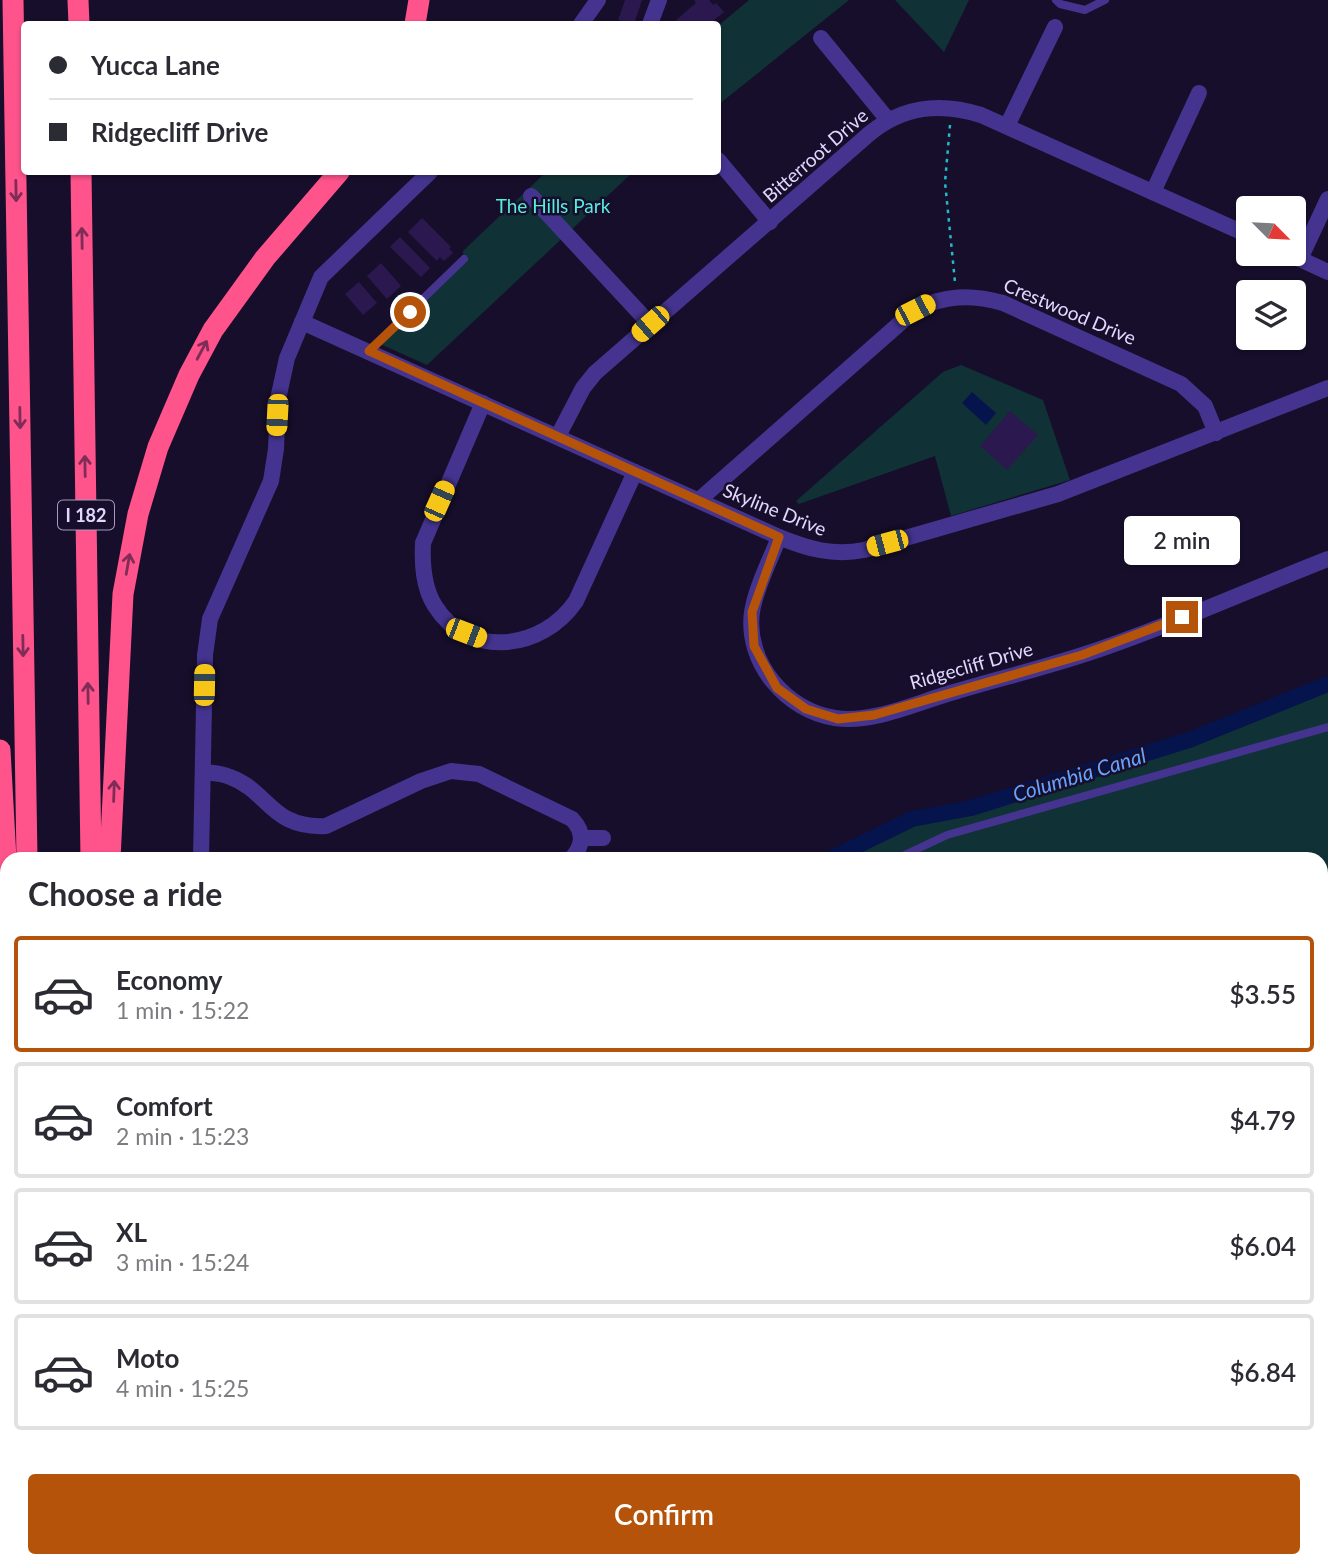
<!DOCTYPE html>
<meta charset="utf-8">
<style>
body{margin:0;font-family:Lato,sans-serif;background:#f2f2f3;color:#2b2b33;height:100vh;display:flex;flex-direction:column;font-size:26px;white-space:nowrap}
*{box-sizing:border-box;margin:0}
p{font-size:23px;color:#7c7c81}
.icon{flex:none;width:38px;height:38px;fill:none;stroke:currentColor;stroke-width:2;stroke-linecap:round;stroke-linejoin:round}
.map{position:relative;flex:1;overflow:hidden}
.sheet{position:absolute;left:0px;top:852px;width:1328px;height:716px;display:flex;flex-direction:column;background:#fff;border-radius:21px 21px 0 0;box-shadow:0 2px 5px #0004}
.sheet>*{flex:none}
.guide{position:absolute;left:21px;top:21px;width:700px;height:154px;border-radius:7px;box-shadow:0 2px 5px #0004;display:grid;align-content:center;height:154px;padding:0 28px;background:#fff}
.needle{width:46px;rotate:114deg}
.buttons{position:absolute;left:1236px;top:196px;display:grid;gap:14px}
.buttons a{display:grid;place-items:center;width:70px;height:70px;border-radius:7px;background:#fff;box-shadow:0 2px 5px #0004;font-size:35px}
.end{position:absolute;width:32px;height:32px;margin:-16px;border:9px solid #b45309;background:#fff;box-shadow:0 0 0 4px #fff}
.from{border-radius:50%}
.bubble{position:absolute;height:49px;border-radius:7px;background:#fff;box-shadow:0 2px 5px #0004;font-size:23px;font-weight:600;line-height:49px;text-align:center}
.car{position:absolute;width:21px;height:42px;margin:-21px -10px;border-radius:9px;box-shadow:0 0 5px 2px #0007;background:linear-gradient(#f5c518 24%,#345 0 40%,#f5c518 0 76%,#345 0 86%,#f5c518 0)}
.guide b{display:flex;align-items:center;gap:24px;height:66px;font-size:26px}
.guide b+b{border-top:2px solid #e1e1e2}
.guide i{width:18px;height:18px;background:#2b2b33}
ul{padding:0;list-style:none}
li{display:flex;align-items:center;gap:21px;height:116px;margin:0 14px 10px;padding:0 14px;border:4px solid #e1e1e2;border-radius:7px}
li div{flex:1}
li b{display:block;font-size:26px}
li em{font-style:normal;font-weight:600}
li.on{border-color:#b45309}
li>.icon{width:63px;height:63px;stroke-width:1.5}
h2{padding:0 28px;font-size:32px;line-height:84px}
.primary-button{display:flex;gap:14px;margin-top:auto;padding:14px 28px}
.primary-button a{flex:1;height:80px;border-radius:7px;background:#b45309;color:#fff;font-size:28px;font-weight:600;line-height:80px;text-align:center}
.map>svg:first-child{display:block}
.green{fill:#103236}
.water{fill:#05144d}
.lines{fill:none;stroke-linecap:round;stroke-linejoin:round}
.canal{stroke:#05144d;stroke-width:16}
.building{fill:#2b184e}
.path{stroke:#22bbc9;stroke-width:2.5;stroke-dasharray:3.5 5;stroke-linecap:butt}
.service{stroke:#44348f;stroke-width:8}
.minor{stroke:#44348f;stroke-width:16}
.motorway{stroke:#ff538c;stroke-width:21}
.oneway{stroke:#7f2d57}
.route{stroke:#b45309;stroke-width:9}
.labels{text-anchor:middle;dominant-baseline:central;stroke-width:5;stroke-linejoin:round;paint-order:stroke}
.shield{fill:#170e2b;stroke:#a59bbf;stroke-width:2}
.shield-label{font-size:18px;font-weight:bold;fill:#e2d8ff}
.street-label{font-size:19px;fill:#e2d8ff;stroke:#170e2b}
.park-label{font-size:19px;fill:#56eddd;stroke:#170e2b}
.water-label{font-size:21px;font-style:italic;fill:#66a2ff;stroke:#170e2b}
</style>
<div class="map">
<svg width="1328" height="1567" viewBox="0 0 1328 1567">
<rect width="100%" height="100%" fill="#170e2b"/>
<g class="green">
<polygon points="749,0 849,0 718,105 718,26"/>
<polygon points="895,0 969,0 944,52"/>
<polygon points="546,172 633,172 427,365 378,343 464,260 463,251"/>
<polygon points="961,365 1043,400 1070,480 951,516 935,456 799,504 796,501 943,372"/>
<polygon points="1328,684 1328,1567 0,1567 0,1234 7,1231 7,1561 1321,1561 1321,859 830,859 912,819 971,808 1189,740"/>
</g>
<polygon class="water" points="972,392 996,413 986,425 962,403"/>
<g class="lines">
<polyline class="canal" points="830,859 912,819 971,808 1189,740 1328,684"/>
</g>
<g class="building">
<polygon points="625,0 642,0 634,24 618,20"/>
<polygon points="694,0 709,0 713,5 716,3 724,12 709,24 680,24 676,20 696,3"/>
<polygon points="422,218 451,247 449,249 453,253 444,261 440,257 437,261 408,232"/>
<polygon points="400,237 430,268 421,277 390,247"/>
<polygon points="381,263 401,286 387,299 367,276"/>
<polygon points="359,282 377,303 363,315 345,294"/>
<polygon points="1010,411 1038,435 1007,470 980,446"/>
</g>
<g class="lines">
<g class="path">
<polyline points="950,125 945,182 955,282"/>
<polyline points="1321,1154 1328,1139"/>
<polyline points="0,1228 4,1567"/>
<polyline points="0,1567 2,1553"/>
<polyline points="739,1567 740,1561"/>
<polyline points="1139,1567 1140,1561"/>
</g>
<g class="service">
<polyline points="1056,0 1060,4 1085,10 1105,0"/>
<polyline points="369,351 464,259"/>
<polyline points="896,859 947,835 1328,727"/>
<polyline points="212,1561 213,1567"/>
</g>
<g class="minor">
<polyline points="581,24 598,0"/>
<polyline points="650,24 659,0"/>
<polyline points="821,38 888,120"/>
<polyline points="1007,126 1055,27"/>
<polyline points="718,160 770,222"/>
<polyline points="1153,192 1199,93"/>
<polyline points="531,196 650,324"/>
<polyline points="1289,254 1328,272"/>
<polyline points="1300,259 1328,199"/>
<path d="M 302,322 L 779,537 C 808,549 833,556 864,550 L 1058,494 L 1328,388"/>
<path d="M 483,403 L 423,543 C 422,564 423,587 435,606 C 469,660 543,650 576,601 L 635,472"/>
<path d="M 558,436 L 583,388 L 595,373 L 869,134 C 903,106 940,102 981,115 L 1248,235"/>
<path d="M 699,500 L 915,310 C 944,295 971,294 1003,303 L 1181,384 L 1205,406 L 1216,433"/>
<path d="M 779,537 C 770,561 756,587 752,612 C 745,663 787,711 835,718 C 873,724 918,702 954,692 C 1004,677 1056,665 1106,647 C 1181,621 1254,588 1328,559"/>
<path d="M 203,772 C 212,773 221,773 230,777 C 269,791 271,829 326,826 L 421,781 L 451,771 L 479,774 L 572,819 C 585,833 583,846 571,859"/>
<polyline points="582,838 603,838"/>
<polyline points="201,859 205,655 210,619 271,481 276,449 278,399 287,358 321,277 430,172"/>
</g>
<g class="motorway">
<polyline points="13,0 27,859"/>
<polyline points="78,0 79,24"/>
<polyline points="415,24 419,0"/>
<polyline points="81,172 91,859"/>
<polyline points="0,750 7,877"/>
<polyline points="110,859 123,594 138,514 158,447 189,375 213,330 265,258 339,172"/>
<polyline points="37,1561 37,1567"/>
<polyline points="102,1567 102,1561"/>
</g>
</g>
<defs><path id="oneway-shaft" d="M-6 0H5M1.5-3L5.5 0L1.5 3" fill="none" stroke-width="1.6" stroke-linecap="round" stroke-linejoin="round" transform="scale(1.75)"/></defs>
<g class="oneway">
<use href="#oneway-shaft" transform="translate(16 191) rotate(89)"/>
<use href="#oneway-shaft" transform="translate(82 238) rotate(-91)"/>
<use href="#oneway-shaft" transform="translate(202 350) rotate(-62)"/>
<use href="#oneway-shaft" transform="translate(20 418) rotate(89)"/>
<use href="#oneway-shaft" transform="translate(85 466) rotate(-91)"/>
<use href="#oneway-shaft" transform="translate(128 564) rotate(-80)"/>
<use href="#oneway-shaft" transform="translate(23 646) rotate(89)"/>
<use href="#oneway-shaft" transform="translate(88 693) rotate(-91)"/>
<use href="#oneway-shaft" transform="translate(114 791) rotate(-88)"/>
</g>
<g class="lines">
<polyline class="route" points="410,312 369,351 779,537 752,612 754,646 777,688 806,709 838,719 874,715 1082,655 1182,617"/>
</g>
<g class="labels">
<rect class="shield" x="58" y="500.5" width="56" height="29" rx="5"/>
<g class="shield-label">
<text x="86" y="515">I 182</text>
</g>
<g class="street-label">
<text transform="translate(815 155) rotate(-41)">Bitterroot Drive</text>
<text transform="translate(1070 311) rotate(23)">Crestwood Drive</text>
<text transform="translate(775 509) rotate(22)">Skyline Drive</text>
<text transform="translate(971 665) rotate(-16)">Ridgecliff Drive</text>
</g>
<g class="park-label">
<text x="553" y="205">The Hills Park</text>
</g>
<g class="water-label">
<text transform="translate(1079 774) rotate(-17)">Columbia Canal</text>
</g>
</g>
</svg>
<div class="buttons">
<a><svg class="needle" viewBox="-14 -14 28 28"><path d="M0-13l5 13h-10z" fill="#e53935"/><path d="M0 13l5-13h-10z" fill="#7c7c81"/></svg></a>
<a><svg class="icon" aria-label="layers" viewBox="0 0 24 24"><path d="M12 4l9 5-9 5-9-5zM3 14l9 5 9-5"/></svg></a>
</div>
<i class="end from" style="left:410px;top:312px"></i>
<i class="end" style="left:1182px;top:617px"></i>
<div class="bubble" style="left:1124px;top:516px;width:116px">2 min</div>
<i class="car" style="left:915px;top:310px;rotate:63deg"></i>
<i class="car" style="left:650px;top:324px;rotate:229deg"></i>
<i class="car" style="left:277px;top:415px;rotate:183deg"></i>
<i class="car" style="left:439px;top:501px;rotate:24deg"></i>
<i class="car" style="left:887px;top:543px;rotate:255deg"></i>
<i class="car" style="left:466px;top:633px;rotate:111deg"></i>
<i class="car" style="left:204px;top:685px;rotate:1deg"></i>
<div class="guide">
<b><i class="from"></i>Yucca Lane</b>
<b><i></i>Ridgecliff Drive</b>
</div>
<section class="sheet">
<h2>Choose a ride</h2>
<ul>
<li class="on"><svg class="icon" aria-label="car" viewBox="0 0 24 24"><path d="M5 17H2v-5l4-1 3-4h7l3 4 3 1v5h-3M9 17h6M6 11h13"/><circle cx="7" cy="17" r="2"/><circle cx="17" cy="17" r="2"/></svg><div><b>Economy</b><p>1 min · 15:22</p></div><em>$3.55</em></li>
<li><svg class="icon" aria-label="car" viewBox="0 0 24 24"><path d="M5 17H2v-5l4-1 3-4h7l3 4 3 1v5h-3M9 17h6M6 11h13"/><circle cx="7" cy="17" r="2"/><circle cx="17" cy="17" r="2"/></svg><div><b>Comfort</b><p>2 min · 15:23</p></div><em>$4.79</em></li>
<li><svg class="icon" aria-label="car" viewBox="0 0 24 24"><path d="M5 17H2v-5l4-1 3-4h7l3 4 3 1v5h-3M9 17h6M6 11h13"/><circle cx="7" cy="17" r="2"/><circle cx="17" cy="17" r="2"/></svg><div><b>XL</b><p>3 min · 15:24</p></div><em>$6.04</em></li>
<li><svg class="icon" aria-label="car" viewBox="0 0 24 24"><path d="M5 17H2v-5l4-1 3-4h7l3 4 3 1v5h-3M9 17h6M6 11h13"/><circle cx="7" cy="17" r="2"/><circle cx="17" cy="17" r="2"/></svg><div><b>Moto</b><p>4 min · 15:25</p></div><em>$6.84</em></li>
</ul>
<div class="primary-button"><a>Confirm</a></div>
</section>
</div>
